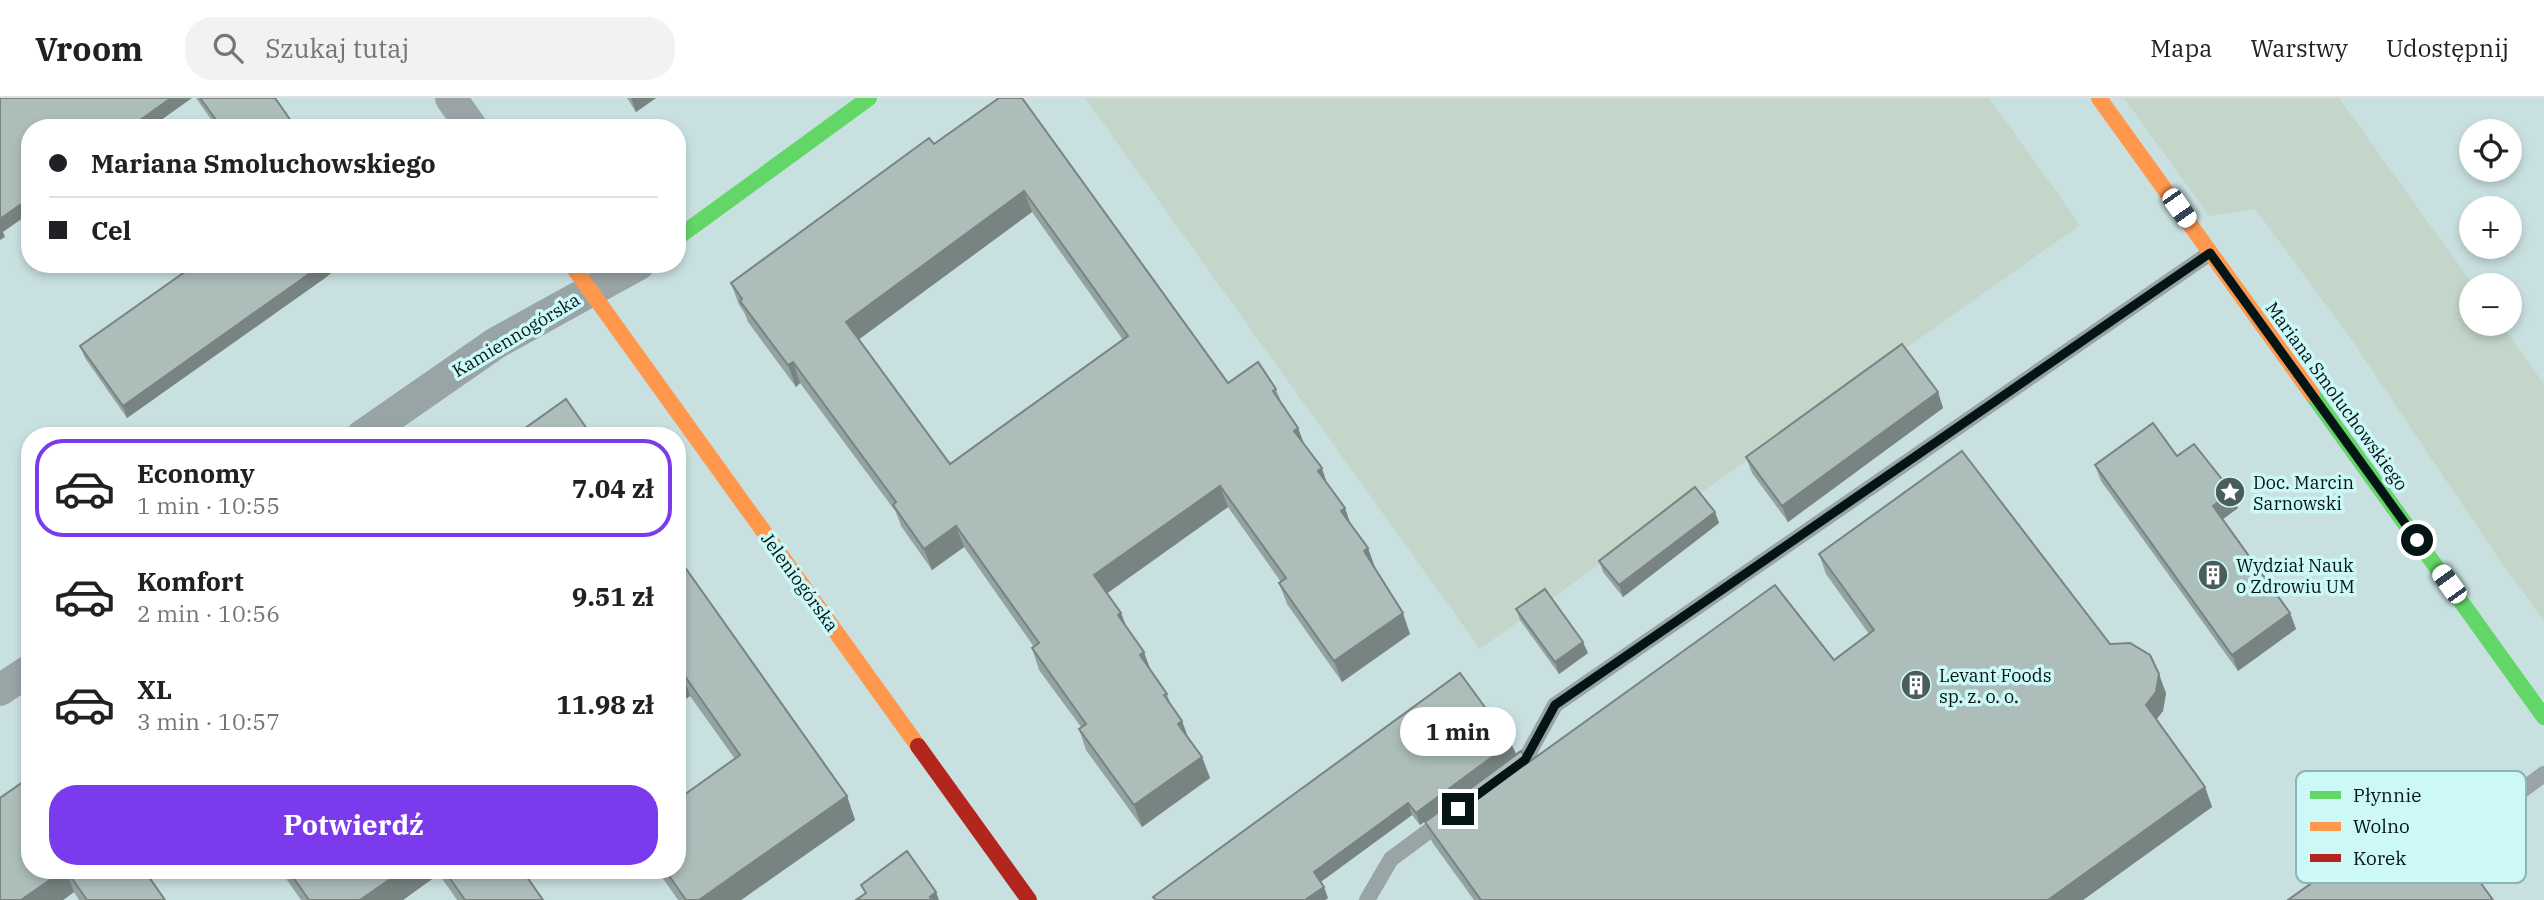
<!DOCTYPE html>
<html lang="pl">
<meta charset="utf-8">
<style>
body{margin:0;font-family:"IBM Plex Serif",serif;background:#f2f2f2;color:#202124;height:100vh;display:flex;flex-direction:column;font-size:26px;white-space:nowrap}
*{box-sizing:border-box;margin:0}
p{font-size:23px;color:#757577}
.icon{flex:none;width:38px;height:38px;fill:none;stroke:currentColor;stroke-width:2;stroke-linecap:round;stroke-linejoin:round}
.map{position:relative;flex:1;overflow:hidden}
.details{position:absolute;left:21px;top:329px;width:665px;height:452px;display:flex;flex-direction:column;background:#fff;border-radius:28px;box-shadow:0 4px 10px #0003}
.details>*{flex:none}
.top-card{position:absolute;left:21px;top:21px;width:665px;height:154px;border-radius:28px;box-shadow:0 4px 10px #0003;display:grid;align-content:center;height:154px;padding:0 28px;background:#fff}
.buttons{position:absolute;left:2459px;top:21px;display:grid;gap:14px}
.buttons a{display:grid;place-items:center;width:63px;height:63px;border-radius:50%;background:#fff;box-shadow:0 4px 10px #0003;font-size:35px}
.end{position:absolute;width:32px;height:32px;margin:-16px;border:9px solid #051515;background:#fff;box-shadow:0 0 0 4px #fff}
.from{border-radius:50%}
.bubble{position:absolute;height:49px;border-radius:24px;background:#fff;box-shadow:0 4px 10px #0003;font-size:23px;font-weight:800;line-height:49px;text-align:center}
.car{position:absolute;width:21px;height:42px;margin:-21px -10px;border-radius:9px;box-shadow:0 0 5px 2px #0007;background:linear-gradient(#fff 24%,#345 0 40%,#fff 0 76%,#345 0 86%,#fff 0)}
.top-card b{display:flex;align-items:center;gap:24px;height:66px;font-size:26px}
.top-card b+b{border-top:2px solid #e0e0e0}
.top-card i{width:18px;height:18px;background:#202124}
ul{padding:12px 0 0;list-style:none}
li{display:flex;align-items:center;gap:21px;height:98px;margin:0 14px 10px;padding:0 14px;border:4px solid transparent;border-radius:28px}
li div{flex:1}
li b{display:block;font-size:26px}
li em{font-style:normal;font-weight:800}
li.on{border-color:#7c3aed}
li>.icon{width:63px;height:63px;stroke-width:1.5}
.primary-button{display:flex;gap:14px;margin-top:auto;padding:14px 28px}
.primary-button a{flex:1;height:80px;border-radius:28px;background:#7c3aed;color:#fff;font-size:28px;font-weight:800;line-height:80px;text-align:center}
header{display:flex;align-items:center;gap:42px;box-sizing:border-box;height:98px;padding:0 35px;background:#fff;border-bottom:2px solid #e0e0e0}
header strong{font-size:33px}
nav{display:flex;gap:38px;margin-inline-start:auto;font-size:24px}
.search{width:490px;height:63px;background:#f2f2f2;display:flex;align-items:center;gap:18px;box-sizing:border-box;padding:0 24px;border-radius:28px;color:#757577;font-size:26px}
.map>svg:first-child{display:block}
.green{fill:#c4d5c9}
.lines{fill:none;stroke-linecap:round;stroke-linejoin:round}
.lane{stroke:#99a4a6;stroke-width:16}
.street{stroke:#99a4a6;stroke-width:32}
.fast{stroke:#63d668;stroke-width:16}
.slow{stroke:#ff974d;stroke-width:16}
.jam{stroke:#b3261e;stroke-width:16}
.wall{fill:#94a3a0;fill-rule:evenodd}
.shaded-wall{fill:#788482}
.building{fill:#acbdba;stroke:#788482;stroke-width:2;fill-rule:evenodd}
.route{stroke:#051515;stroke-width:9}
.labels{text-anchor:middle;dominant-baseline:central;stroke-width:7;stroke-linejoin:round;paint-order:stroke}
.street-label{font-size:18px;fill:#051515;stroke:#ccf8f8}
.poi-label{font-size:18px;fill:#051515;stroke:#ccf8f8;text-anchor:start}
.key{fill:#ccf8f8;stroke:#90b4b4;stroke-width:2}
.key-label{font-size:19px;fill:#051515}
</style>
<header>
<strong>Vroom</strong>
<div class="search"><svg class="icon" aria-label="search" viewBox="0 0 24 24"><circle cx="10" cy="10" r="6"/><path d="M15 15l6 6"/></svg>Szukaj tutaj</div>
<nav><a>Mapa</a><a>Warstwy</a><a>Udostępnij</a></nav>
</header>
<div class="map">
<svg width="2544" height="802" viewBox="0 0 2544 802">
<rect width="100%" height="100%" fill="#c9e0e1"/>
<g class="green">
<polygon points="1085,0 1989,0 2080,127 1480,551"/>
<polygon points="2124,0 2339,0 2473,187 2471,187 2471,226 2501,226 2544,286 2544,523 2505,470 2345,232 2255,111 2209,118"/>
</g>
<g class="lines">
<g class="lane">
<polyline points="1511,672 1525,662 1555,607 2210,155"/>
<polyline points="2502,707 2544,676"/>
<polyline points="1367,802 1391,761 1445,721"/>
</g>
<g class="street">
<polyline points="451,0 472,30"/>
<polyline points="362,338 496,245 639,166"/>
<polyline points="0,592 30,572"/>
</g>
<g class="fast">
<polyline points="677,140 869,0"/>
<polyline points="2312,296 2544,619"/>
</g>
<g class="slow">
<polyline points="2099,0 2312,296"/>
<polyline points="571,166 918,648"/>
</g>
<polyline class="jam" points="918,648 1029,802"/>
</g>
<g class="wall">
<polygon points="196,0 275,0 296,30 217,30"/>
<polygon points="627,0 656,0 636,14"/>
<path d="M 999,0 L 1228,285 L 1276,291 L 1281,304 L 1298,330 L 1304,347 L 1327,385 L 1345,410 L 1350,425 L 1410,536 L 1342,584 L 1287,506 L 1279,485 L 1281,484 L 1228,409 L 1107,495 L 1121,515 L 1127,530 L 1150,572 L 1167,596 L 1171,608 L 1182,623 L 1188,640 L 1202,659 L 1210,680 L 1142,729 L 1086,652 L 1079,631 L 1081,629 L 1039,572 L 1032,550 L 1034,549 L 964,449 L 932,472 L 901,428 L 896,414 L 800,285 L 796,289 L 748,224 L 744,214 L 739,207 L 731,185 L 934,46 ZM 1032,114 L 1123,242 L 950,366 L 859,241 Z"/>
<polygon points="196,166 342,166 325,180 127,320 85,260 80,248"/>
<polygon points="1938,294 1943,310 1788,424 1752,375 1746,359"/>
<polygon points="2095,367 2238,410 2223,421 2290,515 2296,531 2238,573 2101,383"/>
<polygon points="1715,414 1719,425 1623,499 1603,474 1599,463"/>
<polygon points="1819,456 2110,546 2166,595 2163,613 2156,621 2205,689 2212,709 2083,802 1474,802 1432,744 1425,724 1529,664 1834,562 1869,536 1826,476"/>
<polygon points="677,458 847,698 855,722 741,802 678,802 657,772 677,772 735,661 690,598 677,607"/>
<polygon points="1516,511 1588,555 1559,576 1520,522"/>
<polygon points="1511,645 1516,656 1420,727 1412,717 1320,784 1328,800 1325,802 1155,802 1153,799"/>
<polygon points="0,700 144,772 165,802 79,802 74,794 63,802 0,802"/>
<polygon points="280,772 522,772 543,802 457,802 439,776 403,802 301,802"/>
</g>
<g class="shaded-wall">
<polygon points="171,0 192,0 150,30 129,30"/>
<polygon points="631,0 656,0 636,14"/>
<polygon points="1024,93 1032,114 854,245 846,224"/>
<polygon points="30,100 30,115 3,134 5,139 0,142 0,121"/>
<polygon points="323,166 342,166 325,180 127,320 123,308"/>
<polygon points="793,264 800,285 796,289 788,267"/>
<polygon points="1938,294 1943,310 1788,424 1782,408"/>
<polygon points="1298,330 1306,351 1294,333"/>
<polygon points="1322,370 1329,392 1318,373"/>
<polygon points="1220,388 1228,409 1102,499 1094,477"/>
<polygon points="2232,394 2238,410 2219,424 2213,408"/>
<polygon points="1345,410 1352,431 1341,413"/>
<polygon points="1715,414 1719,425 1623,499 1619,487"/>
<polygon points="956,428 964,449 932,472 924,451"/>
<polygon points="1368,450 1376,472 1364,453"/>
<polygon points="1121,515 1129,537 1118,517"/>
<polygon points="1403,515 1410,536 1342,584 1334,563"/>
<polygon points="2290,515 2296,531 2238,573 2232,557"/>
<polygon points="1583,544 1588,555 1559,576 1555,564"/>
<polygon points="1144,554 1152,576 1140,557"/>
<polygon points="682,574 690,598 677,607 677,577"/>
<polygon points="2159,576 2166,595 2163,613 2153,626 2146,607"/>
<polygon points="1182,623 1190,645 1178,626"/>
<polygon points="1511,645 1516,656 1420,727 1416,715"/>
<polygon points="1202,659 1210,680 1142,729 1134,707"/>
<polygon points="2205,689 2212,709 2083,802 2048,802"/>
<polygon points="847,698 855,722 741,802 699,802"/>
<polygon points="1408,705 1412,717 1318,786 1314,774"/>
<polygon points="64,772 66,772 74,794 63,802 21,802"/>
<polygon points="403,772 438,772 439,776 403,802 360,802"/>
<polygon points="1324,789 1328,800 1325,802 1305,802"/>
<polygon points="936,794 939,802 931,802 930,799"/>
</g>
<g class="building">
<polygon points="0,0 171,0 129,30 30,30 30,100 0,121"/>
<polygon points="200,0 275,0 296,30 222,30"/>
<path d="M 999,0 L 1022,0 L 1228,285 L 1258,264 L 1276,291 L 1273,293 L 1298,330 L 1294,333 L 1322,370 L 1318,373 L 1345,410 L 1341,413 L 1368,450 L 1364,453 L 1403,515 L 1334,563 L 1279,485 L 1286,480 L 1220,388 L 1094,477 L 1121,515 L 1118,517 L 1144,554 L 1140,557 L 1167,596 L 1164,597 L 1182,623 L 1178,626 L 1202,659 L 1134,707 L 1079,631 L 1086,626 L 1032,550 L 1039,545 L 956,428 L 924,451 L 893,407 L 896,404 L 793,264 L 788,267 L 740,203 L 742,201 L 731,185 L 929,40 L 934,46 ZM 1024,93 L 1128,238 L 950,366 L 846,224 Z"/>
<polygon points="196,166 323,166 123,308 80,248"/>
<polygon points="1902,246 1938,294 1782,408 1746,359"/>
<polygon points="566,301 592,338 514,338"/>
<polygon points="2153,325 2177,358 2194,346 2232,394 2213,408 2290,515 2232,557 2095,367"/>
<polygon points="1962,353 2110,546 2130,545 2150,557 2159,576 2156,594 2146,607 2205,689 2048,802 1481,802 1425,724 1521,653 1529,664 1775,487 1834,562 1874,532 1819,456"/>
<polygon points="1695,389 1715,414 1619,487 1599,463"/>
<polygon points="677,458 847,698 699,802 686,802 665,772 677,772 677,702 740,657 682,574 677,577"/>
<polygon points="1545,491 1583,544 1555,564 1516,511"/>
<polygon points="1460,575 1511,645 1416,715 1408,705 1314,774 1324,789 1305,802 1156,802 1153,799"/>
<polygon points="30,679 30,772 64,772 21,802 0,802 0,700"/>
<polygon points="2423,705 2493,802 2288,802"/>
<polygon points="907,753 936,794 930,799 932,802 856,802 866,795 861,787"/>
<polygon points="66,772 144,772 165,802 87,802"/>
<polygon points="288,772 403,772 360,802 309,802"/>
<polygon points="444,772 522,772 543,802 465,802"/>
</g>
<g class="lines">
<polyline class="route" points="1458,711 1525,662 1555,607 2210,155 2417,442"/>
</g>
<defs>
<g id="sight-disc" transform="scale(1.575)"><circle r="9.5" fill="#4a5c5c" stroke="#ccf8f8"/><path d="M0-6L1.8-2.2L6-1.7L2.9 1.2L3.7 5.4L0 3.3L-3.7 5.4L-2.9 1.2L-6-1.7L-1.8-2.2Z" fill="#fff"/></g>
<g id="building-disc" transform="scale(1.575)"><circle r="9.5" fill="#4a5c5c" stroke="#ccf8f8"/><path d="M-4-6H4V6H1V3H-1V6H-4ZM-2.5-4.3h1.7v1.8h-1.7ZM.8-4.3h1.7v1.8H.8ZM-2.5-1h1.7V.8h-1.7ZM.8-1h1.7V.8H.8Z" fill="#fff"/></g>
</defs>
<g fill-rule="evenodd">
<use href="#sight-disc" x="2230" y="394"/>
<use href="#building-disc" x="2213" y="477"/>
<use href="#building-disc" x="1916" y="587"/>
</g>
<g class="labels">
<g class="street-label">
<text transform="translate(516 237) rotate(-31)">Kamiennogórska</text>
<text transform="translate(2337 298) rotate(54)">Mariana Smoluchowskiego</text>
<text transform="translate(800 484) rotate(54)">Jeleniogórska</text>
</g>
<g class="poi-label">
<text x="2253" y="384">Doc. Marcin<tspan x="2253" dy="21">Sarnowski</tspan></text>
<text x="2236" y="467">Wydział Nauk<tspan x="2236" dy="21">o Zdrowiu UM</tspan></text>
<text x="1939" y="577">Levant Foods<tspan x="1939" dy="21">sp. z. o. o.</tspan></text>
</g>
</g>
<rect x="2296" y="673" width="230" height="112" rx="10" class="key"/>
<rect x="2310" y="693" width="31" height="8" fill="#63d668"/>
<rect x="2310" y="724" width="31" height="9" fill="#ff974d"/>
<rect x="2310" y="756" width="31" height="8" fill="#b3261e"/>
<g class="key-label">
<text x="2353" y="704">Płynnie</text>
<text x="2353" y="735">Wolno</text>
<text x="2353" y="767">Korek</text>
</g>
</svg>
<div class="buttons">
<a><svg class="icon" aria-label="locate" viewBox="0 0 24 24"><circle cx="12" cy="12" r="6"/><path d="M12 2v4M12 18v4M2 12h4M18 12h4"/></svg></a>
<a>+</a>
<a>−</a>
</div>
<i class="end from" style="left:2417px;top:442px"></i>
<i class="end" style="left:1458px;top:711px"></i>
<div class="bubble" style="left:1400px;top:609px;width:116px">1 min</div>
<i class="car" style="left:2179px;top:110px;rotate:145deg"></i>
<i class="car" style="left:2449px;top:486px;rotate:324deg"></i>
<div class="top-card">
<b><i class="from"></i>Mariana Smoluchowskiego</b>
<b><i></i>Cel</b>
</div>
<section class="details">
<ul>
<li class="on"><svg class="icon" aria-label="car" viewBox="0 0 24 24"><path d="M5 17H2v-5l4-1 3-4h7l3 4 3 1v5h-3M9 17h6M6 11h13"/><circle cx="7" cy="17" r="2"/><circle cx="17" cy="17" r="2"/></svg><div><b>Economy</b><p>1 min · 10:55</p></div><em>7.04 zł</em></li>
<li><svg class="icon" aria-label="car" viewBox="0 0 24 24"><path d="M5 17H2v-5l4-1 3-4h7l3 4 3 1v5h-3M9 17h6M6 11h13"/><circle cx="7" cy="17" r="2"/><circle cx="17" cy="17" r="2"/></svg><div><b>Komfort</b><p>2 min · 10:56</p></div><em>9.51 zł</em></li>
<li><svg class="icon" aria-label="car" viewBox="0 0 24 24"><path d="M5 17H2v-5l4-1 3-4h7l3 4 3 1v5h-3M9 17h6M6 11h13"/><circle cx="7" cy="17" r="2"/><circle cx="17" cy="17" r="2"/></svg><div><b>XL</b><p>3 min · 10:57</p></div><em>11.98 zł</em></li>
</ul>
<div class="primary-button"><a>Potwierdź</a></div>
</section>
</div>
